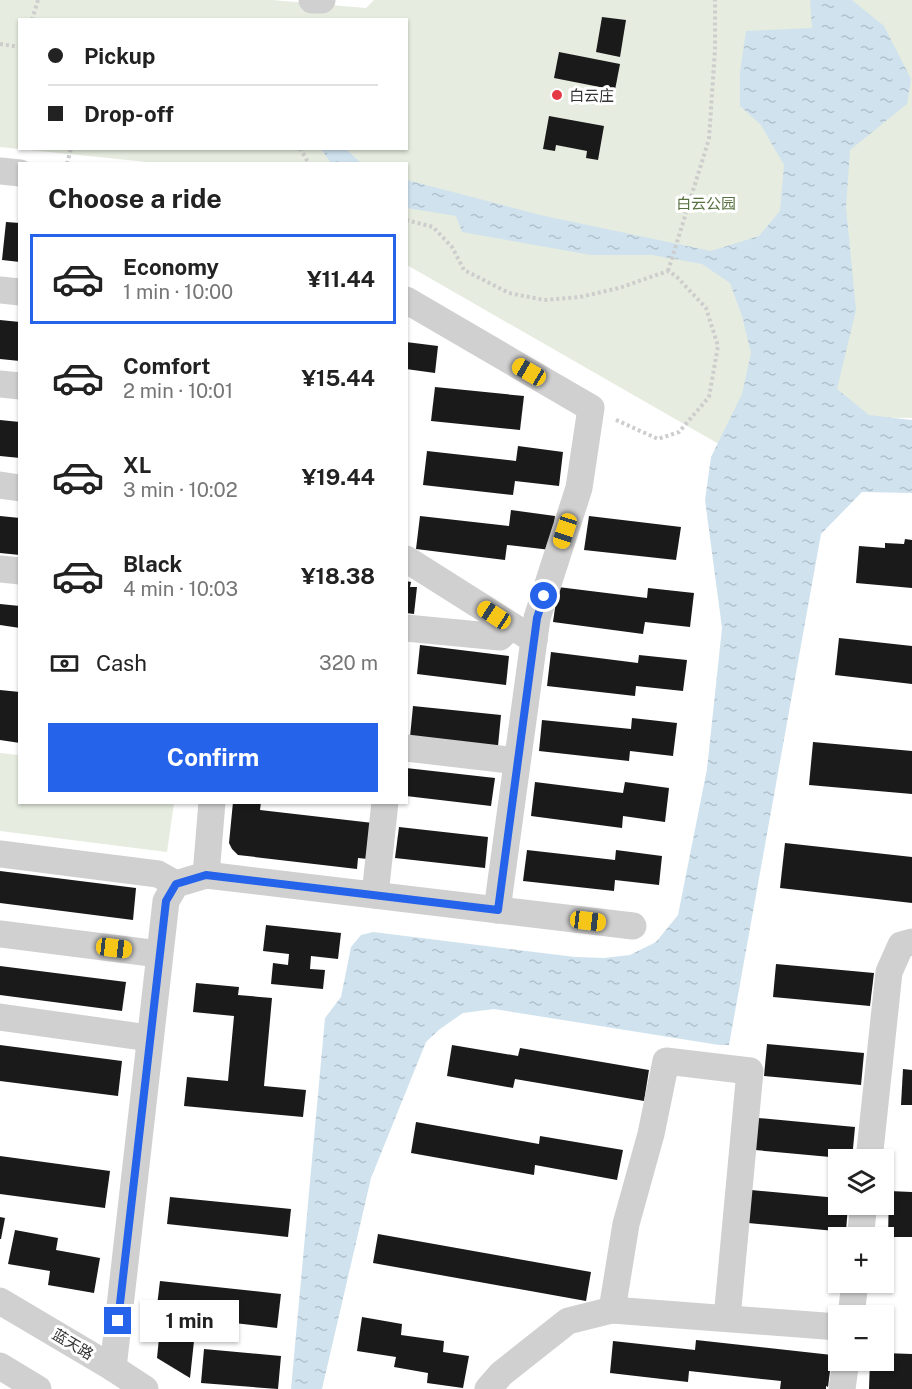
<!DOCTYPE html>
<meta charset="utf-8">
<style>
body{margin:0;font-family:"Public Sans","Noto Sans SC",sans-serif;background:#f6f6f6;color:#222;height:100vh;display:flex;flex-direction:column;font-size:22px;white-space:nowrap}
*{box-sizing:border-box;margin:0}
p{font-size:20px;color:#767676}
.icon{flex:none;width:33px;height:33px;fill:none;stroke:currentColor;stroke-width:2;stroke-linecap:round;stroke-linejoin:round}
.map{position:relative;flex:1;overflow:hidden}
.details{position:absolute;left:18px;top:162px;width:390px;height:642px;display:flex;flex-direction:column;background:#fff;border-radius:0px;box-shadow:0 2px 4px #0004}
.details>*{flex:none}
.banner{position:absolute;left:18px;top:18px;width:390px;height:132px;border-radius:0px;box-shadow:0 2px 4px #0004;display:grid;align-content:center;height:132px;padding:0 30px;background:#fff}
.tools{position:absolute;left:828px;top:1149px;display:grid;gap:12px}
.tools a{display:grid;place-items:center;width:66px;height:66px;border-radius:0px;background:#fff;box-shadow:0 2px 4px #0004;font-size:30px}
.end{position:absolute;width:27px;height:27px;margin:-14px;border:8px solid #2563eb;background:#fff;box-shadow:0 0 0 3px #fff}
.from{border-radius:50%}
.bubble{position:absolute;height:42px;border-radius:0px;background:#fff;box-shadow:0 2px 4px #0004;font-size:20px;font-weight:700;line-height:42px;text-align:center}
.car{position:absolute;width:18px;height:36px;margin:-18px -9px;border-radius:8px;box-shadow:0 0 4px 2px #0007;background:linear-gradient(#f5c518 24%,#345 0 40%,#f5c518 0 76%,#345 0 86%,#f5c518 0)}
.banner b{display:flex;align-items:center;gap:21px;height:57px;font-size:22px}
.banner b+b{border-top:2px solid #e0e0e0}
.banner i{width:15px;height:15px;background:#222}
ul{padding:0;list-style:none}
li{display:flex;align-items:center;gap:18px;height:90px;margin:0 12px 9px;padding:0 18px;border:3px solid transparent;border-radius:0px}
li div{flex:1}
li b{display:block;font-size:22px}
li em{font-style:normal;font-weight:700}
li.current{border-color:#2563eb}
li>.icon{width:54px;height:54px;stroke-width:1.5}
h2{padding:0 30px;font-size:27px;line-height:72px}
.pay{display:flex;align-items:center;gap:15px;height:66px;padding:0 30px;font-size:22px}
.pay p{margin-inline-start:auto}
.action{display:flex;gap:12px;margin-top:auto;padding:12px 30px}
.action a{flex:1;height:69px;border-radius:0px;background:#2563eb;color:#fff;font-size:24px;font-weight:700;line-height:69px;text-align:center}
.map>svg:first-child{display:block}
.park{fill:#e6ecdf;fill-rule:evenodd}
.water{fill:url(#water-ripples)}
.building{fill:#1a1a1a}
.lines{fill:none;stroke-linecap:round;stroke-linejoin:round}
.path{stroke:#cdcdcd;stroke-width:4;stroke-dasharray:3 3;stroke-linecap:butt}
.minor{stroke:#d0d0d0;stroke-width:27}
.route{stroke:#2563eb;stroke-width:8}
.poi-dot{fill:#e63946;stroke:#fff;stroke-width:2}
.labels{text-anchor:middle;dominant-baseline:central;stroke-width:6;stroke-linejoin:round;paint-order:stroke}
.poi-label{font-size:15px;fill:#333;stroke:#fff;text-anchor:start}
.park-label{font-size:15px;fill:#56703f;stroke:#fff}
.street-label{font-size:15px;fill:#333;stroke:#fff}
</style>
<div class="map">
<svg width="912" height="1389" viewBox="0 0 912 1389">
<defs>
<pattern id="water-ripples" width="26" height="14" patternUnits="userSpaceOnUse" patternTransform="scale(1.5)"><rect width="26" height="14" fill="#cfe2ee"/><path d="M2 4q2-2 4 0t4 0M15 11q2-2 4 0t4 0" fill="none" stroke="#b2c2cd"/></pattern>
</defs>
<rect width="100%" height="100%" fill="#fff"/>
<g class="park">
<path d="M 0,0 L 272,0 L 366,8 L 374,0 L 912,0 L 912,418 L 859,417 L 724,447 L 407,265 L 406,164 L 167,164 L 0,147 ZM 20,20 L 406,20 L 406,148 L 20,148 Z"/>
<polygon points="0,753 19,755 20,802 174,803 167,852 0,831"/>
</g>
<g class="water">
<polygon points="810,0 852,0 884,26 911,79 907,104 850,150 846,207 856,310 837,389 869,415 912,420 912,493 862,492 821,534 729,1045 719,1045 494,1009 463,1013 440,1029 426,1042 371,1178 322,1389 291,1389 325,1018 341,997 351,947 361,935 373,932 575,957 604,958 630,955 656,942 678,915 707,769 722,628 705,500 711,457 742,394 751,353 742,316 730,283 702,264 652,255 591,255 462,232 456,216 407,208 407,180 540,215 711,251 759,236 780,211 784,165 761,125 740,106 740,72 746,31 812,28"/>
<polygon points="321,149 346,149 361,163 331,163"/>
</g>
<g class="building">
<polygon points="602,17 626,20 620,57 596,52"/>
<polygon points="559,52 620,64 615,90 554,78"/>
<polygon points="549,116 604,126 598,160 586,158 587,151 556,145 555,151 543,149"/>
<polygon points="6,222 20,223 20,262 2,260"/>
<polygon points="0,320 20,322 20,361 0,359"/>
<polygon points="406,342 438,346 435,373 406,369"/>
<polygon points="435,387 524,396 520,430 431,421"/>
<polygon points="0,420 20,422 20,458 0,456"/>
<polygon points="518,446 563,452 559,486 515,481 513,495 423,485 427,451 516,461"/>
<polygon points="511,510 555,516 551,550 507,545 505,560 416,549 420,516 509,526"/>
<polygon points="0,516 20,518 20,555 0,553"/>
<polygon points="589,516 681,527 676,560 584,550"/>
<polygon points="905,539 912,540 912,588 856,583 859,546 885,548 885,543 904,544"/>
<polygon points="406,581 411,582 410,587 417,587 414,614 406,613"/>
<polygon points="558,587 647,598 648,588 694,593 690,627 645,622 643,634 553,622"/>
<polygon points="0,604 20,606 20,628 0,625"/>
<polygon points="839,638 912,646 912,684 835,675"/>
<polygon points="420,645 509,656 506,685 417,674"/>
<polygon points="551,652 638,663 639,655 687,660 683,691 636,686 635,696 547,686"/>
<polygon points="0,690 20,692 20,743 0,740"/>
<polygon points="413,706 501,715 498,746 410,737"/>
<polygon points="632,718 677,723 673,756 630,751 629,761 539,751 542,720 631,729"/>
<polygon points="813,742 912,751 912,794 809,785"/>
<polygon points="406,768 495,778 491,806 406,796"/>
<polygon points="535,782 623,793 625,782 669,788 665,822 623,816 622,828 531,816"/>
<polygon points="233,802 261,802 260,810 373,823 368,859 358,858 357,869 238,855 232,849 229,843"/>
<polygon points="399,827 488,837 485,868 395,858"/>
<polygon points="785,843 912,857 912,903 780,888"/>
<polygon points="527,850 615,860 616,850 662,856 659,885 615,880 614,891 523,881"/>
<polygon points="0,871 136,888 133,920 0,903"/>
<polygon points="266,925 341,933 338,959 311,956 310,969 325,970 323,989 271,984 273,963 288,965 289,954 263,951"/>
<polygon points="776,964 874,973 870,1006 773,997"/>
<polygon points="0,966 126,982 122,1011 0,995"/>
<polygon points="196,983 239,987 238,995 272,998 264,1086 306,1090 303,1117 184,1106 187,1077 228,1081 234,1016 193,1012"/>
<polygon points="767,1044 864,1053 861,1085 764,1076"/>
<polygon points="0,1045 122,1061 118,1096 0,1081"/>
<polygon points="452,1045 518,1056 520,1048 649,1070 644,1101 515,1079 513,1088 447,1076"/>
<polygon points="903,1069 912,1070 912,1105 901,1105"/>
<polygon points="758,1118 855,1127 852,1159 755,1150"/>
<polygon points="416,1122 539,1144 540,1136 623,1150 617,1180 535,1165 534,1175 411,1153"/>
<polygon points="0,1156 110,1171 105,1208 0,1194"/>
<polygon points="751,1190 838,1198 838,1204 848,1204 846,1232 748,1223"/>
<polygon points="889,1191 912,1192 912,1237 888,1237"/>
<polygon points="170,1197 291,1209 288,1237 167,1224"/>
<polygon points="0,1217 5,1218 1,1239 0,1239"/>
<polygon points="15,1230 58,1238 56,1250 100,1258 94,1293 48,1285 50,1271 8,1264"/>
<polygon points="378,1234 591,1272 586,1301 373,1263"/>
<polygon points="160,1281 281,1294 277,1328 156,1314"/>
<polygon points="362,1317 402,1324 401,1335 444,1341 443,1352 469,1356 463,1388 427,1383 428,1373 394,1367 396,1357 357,1351"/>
<polygon points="159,1338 194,1341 190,1378 157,1358"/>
<polygon points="696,1340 832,1355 828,1387 826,1386 826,1389 780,1389 781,1381 689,1371 688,1382 610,1373 613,1341 695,1350"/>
<polygon points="204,1349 281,1356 278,1389 201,1383"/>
<polygon points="884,1353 912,1354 912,1389 869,1389 870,1360 884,1360"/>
</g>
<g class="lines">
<g class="path">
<polyline points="32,20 38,0"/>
<polyline points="0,44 20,47"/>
<polyline points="300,148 309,164"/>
<polyline points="67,164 71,148"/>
<polyline points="406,220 433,227 452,247 464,270 509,293 544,300 580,297 619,288 668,271 676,276 706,308 718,346 709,397 679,432 658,439 614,419"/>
<polyline points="668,271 709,139 715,49 715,0"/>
</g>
<g class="minor">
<polyline points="312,0 322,0"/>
<polyline points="0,171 20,173"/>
<polyline points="0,290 20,292"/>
<polyline points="406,300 591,408 579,488 537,618 497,910"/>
<polyline points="0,384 20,386"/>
<polyline points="0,485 20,488"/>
<polyline points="406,559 534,640"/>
<polyline points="0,569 20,571"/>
<polyline points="406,628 500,637 511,626"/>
<polyline points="406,748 517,761"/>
<polyline points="0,854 158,874 176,884"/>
<polyline points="206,875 212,802"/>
<polyline points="375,895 385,802"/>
<polyline points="0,934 159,954"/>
<polyline points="0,1017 149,1038"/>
<polyline points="869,1160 889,972 901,945 912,942"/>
<polyline points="860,1238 864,1204"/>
<polyline points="0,1301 113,1368 145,1389"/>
<polyline points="612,1310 626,1224 651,1134 666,1061 750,1071 727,1318"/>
<polyline points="851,1316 855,1282"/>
<polyline points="0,1366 38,1389"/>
<polyline points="113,1368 166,901 176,884 206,875 633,926"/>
<polyline points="488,1389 501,1374 568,1321 612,1310 838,1327"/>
<polyline points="842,1389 846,1360"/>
</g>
</g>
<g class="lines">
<polyline class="route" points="118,1321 166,901 176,884 206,875 498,910 537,618 544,596"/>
</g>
<circle class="poi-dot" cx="557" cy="95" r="6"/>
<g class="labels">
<g class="poi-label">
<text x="569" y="95">白云庄</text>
</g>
<g class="park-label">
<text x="706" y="203">白云公园</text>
</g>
<g class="street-label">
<text transform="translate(73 1344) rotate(31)">蓝天路</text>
</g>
</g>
</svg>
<div class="tools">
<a><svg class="icon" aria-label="layers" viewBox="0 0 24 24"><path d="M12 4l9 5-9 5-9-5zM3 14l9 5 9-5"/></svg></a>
<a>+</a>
<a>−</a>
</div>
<i class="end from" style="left:544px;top:596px"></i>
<i class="end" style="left:118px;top:1321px"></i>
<div class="bubble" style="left:140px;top:1300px;width:99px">1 min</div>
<i class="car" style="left:529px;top:372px;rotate:300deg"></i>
<i class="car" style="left:565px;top:531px;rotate:198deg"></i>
<i class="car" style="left:494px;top:615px;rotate:303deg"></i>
<i class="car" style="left:588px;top:921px;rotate:97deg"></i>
<i class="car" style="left:114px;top:948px;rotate:97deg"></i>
<div class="banner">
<b><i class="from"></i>Pickup</b>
<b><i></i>Drop-off</b>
</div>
<section class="details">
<h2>Choose a ride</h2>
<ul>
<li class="current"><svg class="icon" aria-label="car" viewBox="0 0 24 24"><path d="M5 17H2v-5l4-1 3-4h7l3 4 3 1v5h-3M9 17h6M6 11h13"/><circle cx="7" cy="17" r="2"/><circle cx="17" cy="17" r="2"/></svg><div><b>Economy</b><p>1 min · 10:00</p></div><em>¥11.44</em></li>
<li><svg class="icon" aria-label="car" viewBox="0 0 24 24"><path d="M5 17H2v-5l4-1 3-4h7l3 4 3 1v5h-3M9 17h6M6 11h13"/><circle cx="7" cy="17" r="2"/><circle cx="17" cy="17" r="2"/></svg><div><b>Comfort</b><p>2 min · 10:01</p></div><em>¥15.44</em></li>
<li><svg class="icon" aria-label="car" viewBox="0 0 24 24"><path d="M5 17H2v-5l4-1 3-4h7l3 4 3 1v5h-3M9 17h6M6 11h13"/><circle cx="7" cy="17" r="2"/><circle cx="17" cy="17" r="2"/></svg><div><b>XL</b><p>3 min · 10:02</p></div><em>¥19.44</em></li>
<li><svg class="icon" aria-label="car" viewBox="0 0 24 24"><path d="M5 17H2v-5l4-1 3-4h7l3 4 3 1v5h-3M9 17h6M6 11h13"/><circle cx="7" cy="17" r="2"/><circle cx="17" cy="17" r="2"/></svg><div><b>Black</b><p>4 min · 10:03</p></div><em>¥18.38</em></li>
</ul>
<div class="pay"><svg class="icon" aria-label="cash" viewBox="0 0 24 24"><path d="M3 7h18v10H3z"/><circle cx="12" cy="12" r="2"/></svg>Cash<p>320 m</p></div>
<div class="action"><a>Confirm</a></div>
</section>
</div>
